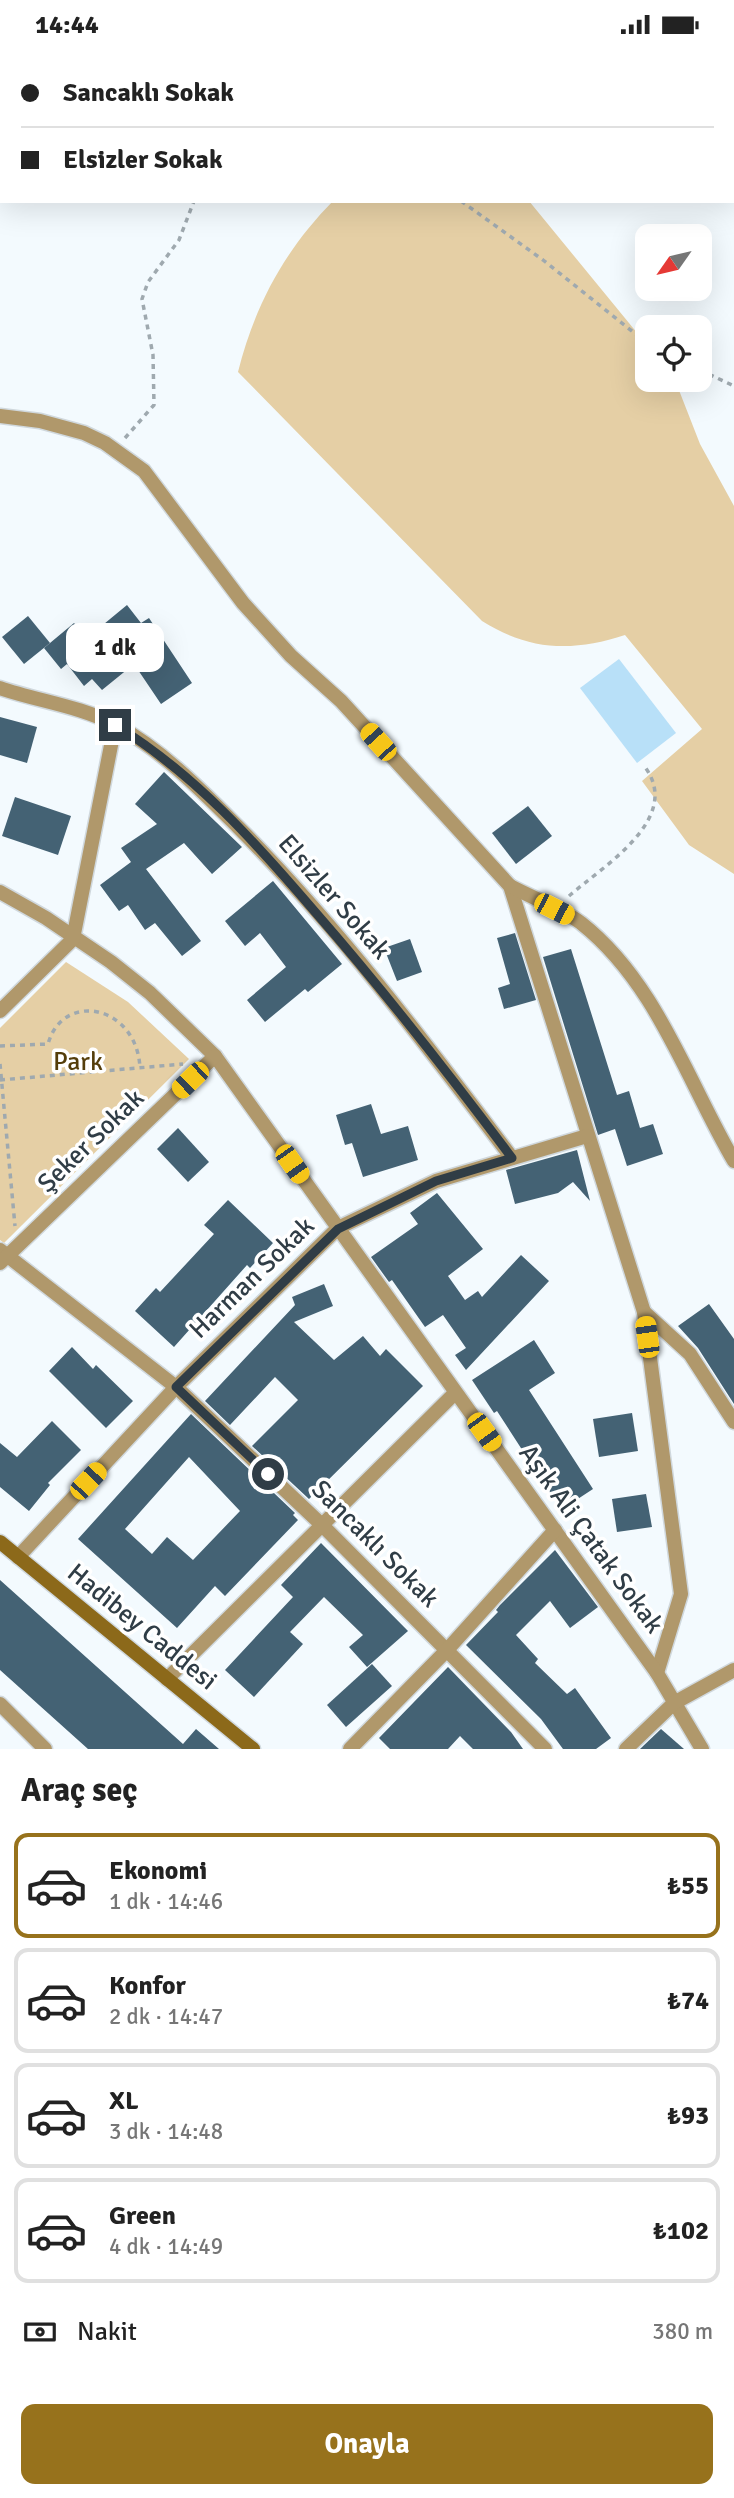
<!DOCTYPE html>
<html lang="tr">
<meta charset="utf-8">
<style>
body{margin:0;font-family:Signika,sans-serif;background:#f6f6f6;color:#222;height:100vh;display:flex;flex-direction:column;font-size:26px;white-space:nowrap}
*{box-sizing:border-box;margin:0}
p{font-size:23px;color:#767676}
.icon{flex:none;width:38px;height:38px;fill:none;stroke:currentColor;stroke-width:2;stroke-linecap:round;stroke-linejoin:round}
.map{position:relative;height:1700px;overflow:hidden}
.side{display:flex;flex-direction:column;background:#fff;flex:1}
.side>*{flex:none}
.guide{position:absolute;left:0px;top:0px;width:735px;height:154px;box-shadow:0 7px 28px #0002;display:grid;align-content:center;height:154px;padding:0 21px;background:#fff}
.needle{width:46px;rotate:236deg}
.tools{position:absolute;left:635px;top:175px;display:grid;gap:14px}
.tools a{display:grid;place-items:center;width:77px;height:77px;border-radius:14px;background:#fff;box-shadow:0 7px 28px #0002;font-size:35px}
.end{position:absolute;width:32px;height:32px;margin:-16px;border:9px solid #303d46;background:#fff;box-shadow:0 0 0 4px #fff}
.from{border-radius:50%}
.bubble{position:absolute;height:49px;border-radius:14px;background:#fff;box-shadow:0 7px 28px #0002;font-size:23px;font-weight:700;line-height:49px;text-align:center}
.car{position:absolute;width:21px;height:42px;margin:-21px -10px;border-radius:9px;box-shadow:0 0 5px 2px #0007;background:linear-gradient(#f5c518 24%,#345 0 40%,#f5c518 0 76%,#345 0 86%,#f5c518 0)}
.guide b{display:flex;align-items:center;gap:24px;height:66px;font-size:26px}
.guide b+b{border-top:2px solid #e0e0e0}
.guide i{width:18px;height:18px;background:#222}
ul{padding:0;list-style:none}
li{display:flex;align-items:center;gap:21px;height:105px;margin:0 14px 10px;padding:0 7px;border:4px solid #e0e0e0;border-radius:14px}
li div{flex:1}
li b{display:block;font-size:26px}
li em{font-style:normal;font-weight:700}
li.current{border-color:#97721c}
li>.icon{width:63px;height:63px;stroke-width:1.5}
h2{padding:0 21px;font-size:32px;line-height:84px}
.pay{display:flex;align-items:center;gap:18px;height:77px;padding:0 21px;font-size:26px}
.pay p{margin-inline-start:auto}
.action{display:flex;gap:14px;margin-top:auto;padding:14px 21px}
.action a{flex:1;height:80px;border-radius:14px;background:#97721c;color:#fff;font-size:28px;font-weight:700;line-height:80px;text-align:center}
.status{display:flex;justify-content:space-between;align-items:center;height:49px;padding:0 35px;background:#fff;direction:ltr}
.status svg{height:19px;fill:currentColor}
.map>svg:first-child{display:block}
.green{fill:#e5cfa5}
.water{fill:#b8e0f8}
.building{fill:#446274;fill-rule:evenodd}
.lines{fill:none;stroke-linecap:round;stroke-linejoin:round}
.street-casing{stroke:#d0d8dd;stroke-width:17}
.secondary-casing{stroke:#d0d8dd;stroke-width:17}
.path{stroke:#9fa9af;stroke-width:3.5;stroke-dasharray:5 5;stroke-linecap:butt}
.street{stroke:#b0986b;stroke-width:14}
.secondary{stroke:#8c691a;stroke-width:14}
.route{stroke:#303d46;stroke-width:9}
.labels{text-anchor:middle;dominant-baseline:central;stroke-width:7;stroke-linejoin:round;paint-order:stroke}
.street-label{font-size:26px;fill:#303d46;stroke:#fff}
.park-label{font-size:26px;fill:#543d0a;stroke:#fff}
</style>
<div class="status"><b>14:44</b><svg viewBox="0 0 49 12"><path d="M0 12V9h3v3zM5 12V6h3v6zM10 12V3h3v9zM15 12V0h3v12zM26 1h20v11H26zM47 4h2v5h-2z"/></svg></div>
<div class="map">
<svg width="734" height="1700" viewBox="0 0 734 1700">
<rect width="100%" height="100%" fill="#f3fafe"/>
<g class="green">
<path d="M 333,152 L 529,152 L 647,296 L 648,331 L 675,331 L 700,395 L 734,457 L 734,825 L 689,796 L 642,732 L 702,680 L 625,586 C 573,603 530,602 482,572 L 238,323 C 255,256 284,202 333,152 Z"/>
<polygon points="66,913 128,953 189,1010 4,1194 0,1191 0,979"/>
</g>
<polygon class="water" points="619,610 676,684 637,714 580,639"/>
<g class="building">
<polygon points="127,556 141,574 149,569 192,634 161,655 134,615 102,641 92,630 84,637 67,615 61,620 44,599 74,574 87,589"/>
<polygon points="28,567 50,594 24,615 2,588"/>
<polygon points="0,668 37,678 27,714 0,706"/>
<polygon points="164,723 242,798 212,825 184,794 146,820 201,892 182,907 155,874 145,881 128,856 119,862 100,836 131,813 121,799 157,775 135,755"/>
<polygon points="15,748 71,767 58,806 2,787"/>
<polygon points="528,757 552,787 516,815 492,784"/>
<polygon points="273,832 342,915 308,943 305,940 265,973 247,951 286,918 260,884 245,897 225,872"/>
<polygon points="515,884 536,951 504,960 498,939 510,935 497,889"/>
<polygon points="410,890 422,923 397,932 384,899"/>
<polygon points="571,900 617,1046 629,1042 640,1079 653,1075 663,1105 627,1117 615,1080 598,1086 543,908"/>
<polygon points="371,1055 381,1085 408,1077 418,1111 363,1128 352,1094 345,1096 336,1066"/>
<polygon points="178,1079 209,1113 188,1133 157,1100"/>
<polygon points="577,1101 590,1152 573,1133 558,1144 515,1155 506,1121"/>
<polygon points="437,1144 483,1200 448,1227 465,1251 478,1242 482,1248 521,1206 549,1232 466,1321 455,1306 466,1299 443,1266 425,1278 392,1231 389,1233 371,1208 418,1175 410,1164"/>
<polygon points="228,1151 273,1194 250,1219 247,1216 174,1298 135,1262 156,1239 160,1243 214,1185 204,1176"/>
<polygon points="324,1235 333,1257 294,1273 334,1311 363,1287 380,1307 386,1300 423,1337 309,1450 252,1397 298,1351 275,1328 230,1376 205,1352 295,1256 292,1248"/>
<polygon points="709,1255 734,1290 734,1355 698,1299 678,1277"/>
<polygon points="534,1291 555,1324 529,1341 593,1440 561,1461 497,1362 494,1364 472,1331"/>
<polygon points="72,1298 93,1320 96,1316 133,1352 106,1379 49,1322"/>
<polygon points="632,1364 638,1402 599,1408 593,1370"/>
<path d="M 191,1365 L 295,1464 L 293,1466 L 298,1471 L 225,1547 L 215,1537 L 177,1579 L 78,1490 ZM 189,1408 L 240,1462 L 193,1511 L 167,1488 L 152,1505 L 125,1480 Z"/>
<polygon points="52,1372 81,1401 48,1434 50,1436 29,1462 0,1438 0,1394 17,1408"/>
<polygon points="646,1445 652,1478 617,1483 612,1450"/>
<polygon points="321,1494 408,1582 367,1618 349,1598 363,1586 324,1548 290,1583 303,1595 254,1648 225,1621 293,1548 281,1536"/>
<polygon points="555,1501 598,1558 570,1579 550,1552 516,1586 538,1610 535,1614 567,1645 575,1639 611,1689 596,1700 563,1700 541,1670 466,1596 498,1563 496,1561 500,1556"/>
<polygon points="0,1531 183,1695 196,1680 219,1700 88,1700 0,1621"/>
<polygon points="372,1615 392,1637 346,1678 327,1656"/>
<polygon points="448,1618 511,1683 523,1700 473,1700 460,1687 448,1700 390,1700 379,1689"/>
<polygon points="661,1680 684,1700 640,1700"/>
</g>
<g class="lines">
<g class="street-casing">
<g id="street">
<polyline points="0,367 40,372 84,384 105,394 144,422 243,554 291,607 341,652 510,837 644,1263 681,1545 657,1624"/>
<path d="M 0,639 C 38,652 80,657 116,676 C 162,701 201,741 238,778 C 339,879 426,995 512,1109"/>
<path d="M 510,837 C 532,849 561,859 581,874 C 657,934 687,1032 734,1112"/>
<polyline points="0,843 46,869 111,913 150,944 215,1007 657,1624 702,1700"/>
<polyline points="0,962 73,890 115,676"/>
<polyline points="0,1201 176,1338 323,1477 545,1700"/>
<polyline points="0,1214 215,1007"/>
<polyline points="644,1263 690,1305 734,1373"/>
<polyline points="18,1508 176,1338 338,1179 436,1132 587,1087"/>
<polyline points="167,1630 455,1344"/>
<polyline points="0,1655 45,1700"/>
<polyline points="350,1700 447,1601 555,1481"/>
<polyline points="626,1700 674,1654 734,1621"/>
</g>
</g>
<g class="secondary-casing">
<polyline id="secondary" points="0,1493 253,1700"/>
</g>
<g class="path">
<polyline points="300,0 301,2"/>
<polyline points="461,152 543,211 648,295"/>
<polyline points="700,321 734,337"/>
<polyline points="125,389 154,356 153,306 142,250 148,233 179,191 194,152"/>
<path d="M 569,847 C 603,817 683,770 645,718"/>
<path d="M 0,997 L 48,995 C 63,941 137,956 140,1019"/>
<polyline points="0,1015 15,1177"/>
<polyline points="0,1031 183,1015"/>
</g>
<use href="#street" class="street"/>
<use href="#secondary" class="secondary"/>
</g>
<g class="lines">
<path class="route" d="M 115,676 C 194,724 257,795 316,864 C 385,943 449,1025 512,1109 L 436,1132 L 338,1180 L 176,1338 L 268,1425"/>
</g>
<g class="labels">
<g class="street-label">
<text transform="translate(334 848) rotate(49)">Elsizler Sokak</text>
<text transform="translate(91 1092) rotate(-44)">Şeker Sokak</text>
<text transform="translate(252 1229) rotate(-44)">Harman Sokak</text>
<text transform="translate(591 1490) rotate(54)">Aşık Ali Çatak Sokak</text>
<text transform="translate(375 1495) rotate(45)">Sancaklı Sokak</text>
<text transform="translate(142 1578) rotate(39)">Hadibey Caddesi</text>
</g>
<g class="park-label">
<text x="78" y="1013">Park</text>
</g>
</g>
</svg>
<div class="tools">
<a><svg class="needle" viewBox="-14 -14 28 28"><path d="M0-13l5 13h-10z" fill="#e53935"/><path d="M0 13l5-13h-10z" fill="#767676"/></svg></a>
<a><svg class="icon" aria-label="locate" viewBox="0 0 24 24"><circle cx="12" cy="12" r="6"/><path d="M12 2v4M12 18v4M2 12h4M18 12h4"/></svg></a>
</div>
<i class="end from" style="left:268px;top:1425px"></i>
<i class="end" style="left:115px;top:676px"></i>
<div class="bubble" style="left:66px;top:574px;width:98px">1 dk</div>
<i class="car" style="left:378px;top:693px;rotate:318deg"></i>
<i class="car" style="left:554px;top:860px;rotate:117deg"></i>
<i class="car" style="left:190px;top:1031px;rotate:226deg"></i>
<i class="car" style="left:292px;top:1115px;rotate:145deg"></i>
<i class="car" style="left:647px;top:1288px;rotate:352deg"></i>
<i class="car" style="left:484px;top:1383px;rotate:144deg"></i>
<i class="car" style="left:88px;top:1432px;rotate:43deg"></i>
<div class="guide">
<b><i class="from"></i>Sancaklı Sokak</b>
<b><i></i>Elsizler Sokak</b>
</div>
</div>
<section class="side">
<h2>Araç seç</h2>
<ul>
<li class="current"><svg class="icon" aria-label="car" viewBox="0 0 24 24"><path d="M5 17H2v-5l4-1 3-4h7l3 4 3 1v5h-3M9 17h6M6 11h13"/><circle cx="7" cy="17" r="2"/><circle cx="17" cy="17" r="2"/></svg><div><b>Ekonomi</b><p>1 dk · 14:46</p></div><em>₺55</em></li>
<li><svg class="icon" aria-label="car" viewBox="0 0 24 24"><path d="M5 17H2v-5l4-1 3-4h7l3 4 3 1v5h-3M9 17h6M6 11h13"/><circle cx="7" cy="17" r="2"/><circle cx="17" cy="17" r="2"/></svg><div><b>Konfor</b><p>2 dk · 14:47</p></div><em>₺74</em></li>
<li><svg class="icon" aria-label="car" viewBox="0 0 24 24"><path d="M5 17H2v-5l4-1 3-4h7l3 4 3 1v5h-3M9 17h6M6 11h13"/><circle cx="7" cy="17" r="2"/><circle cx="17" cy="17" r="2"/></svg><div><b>XL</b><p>3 dk · 14:48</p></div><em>₺93</em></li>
<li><svg class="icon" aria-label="car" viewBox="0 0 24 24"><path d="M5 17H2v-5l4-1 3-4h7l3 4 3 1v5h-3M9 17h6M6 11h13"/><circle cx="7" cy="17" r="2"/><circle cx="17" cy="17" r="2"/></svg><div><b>Green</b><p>4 dk · 14:49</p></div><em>₺102</em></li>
</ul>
<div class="pay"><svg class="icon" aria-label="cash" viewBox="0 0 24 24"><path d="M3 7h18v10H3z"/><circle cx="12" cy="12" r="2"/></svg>Nakit<p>380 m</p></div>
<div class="action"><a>Onayla</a></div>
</section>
